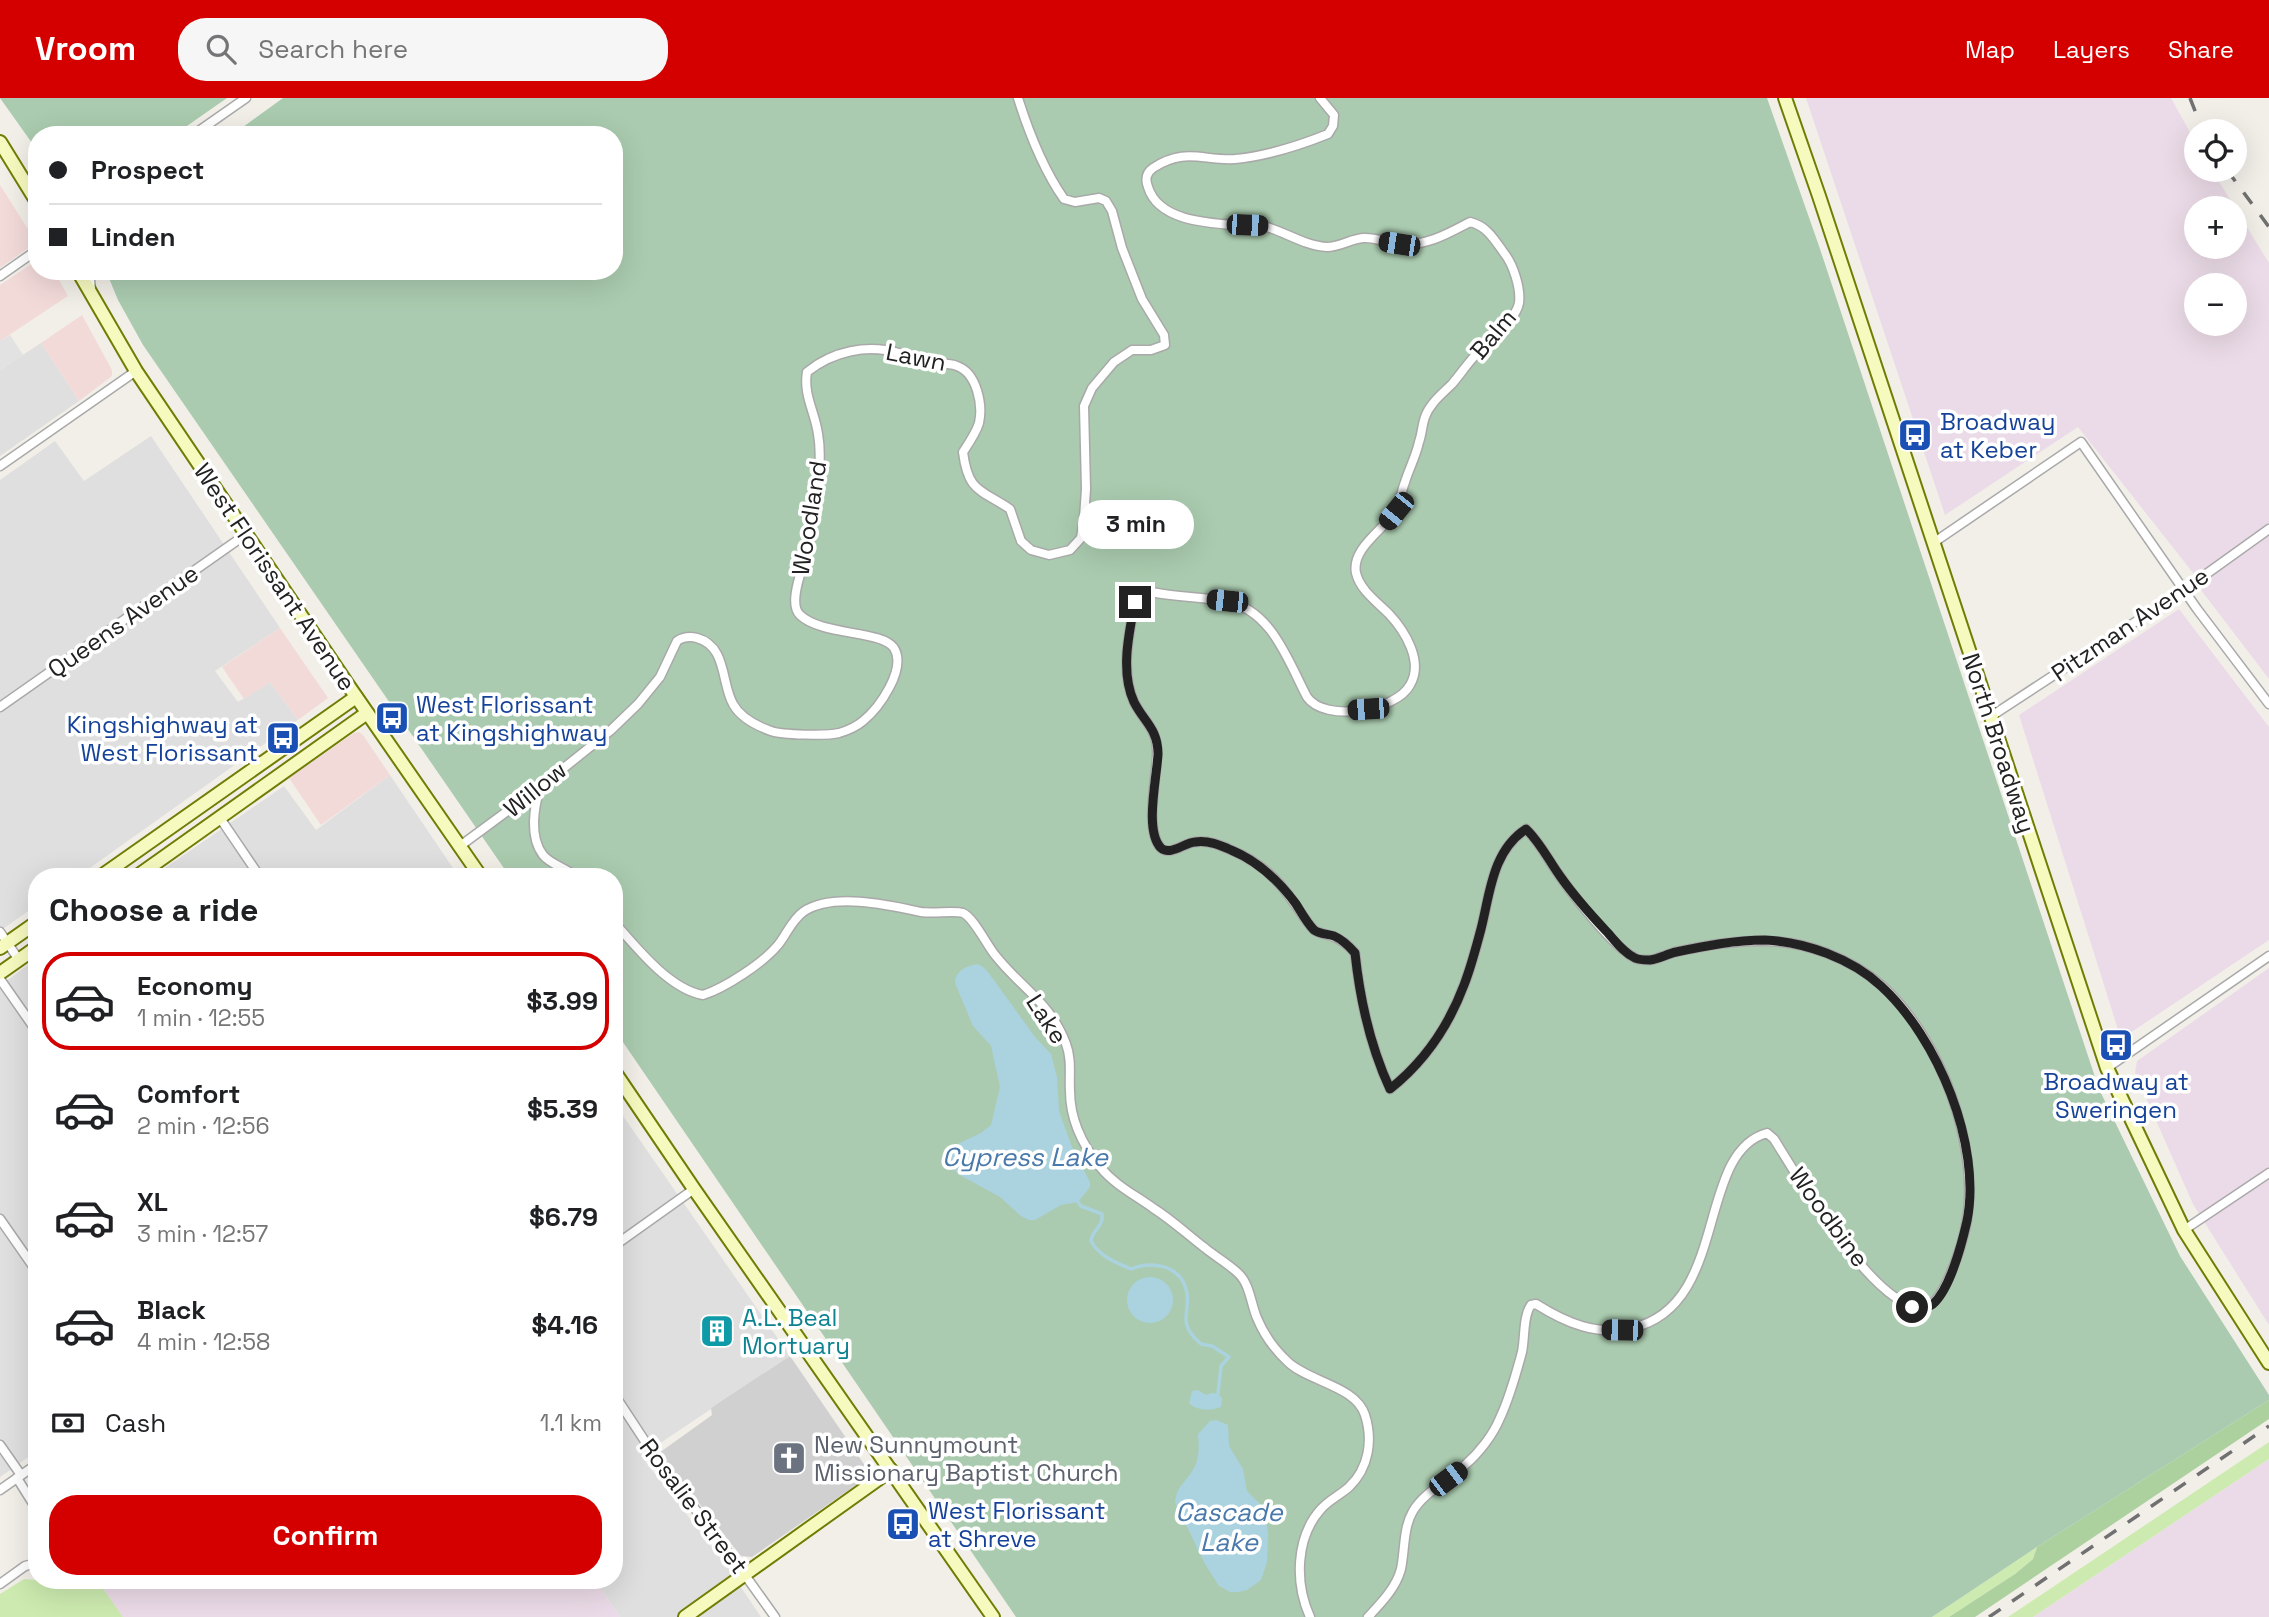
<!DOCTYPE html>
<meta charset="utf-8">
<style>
body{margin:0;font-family:"Space Grotesk",sans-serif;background:#f6f6f6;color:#202124;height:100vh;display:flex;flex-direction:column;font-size:26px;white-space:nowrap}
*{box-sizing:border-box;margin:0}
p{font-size:23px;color:#757577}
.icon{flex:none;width:38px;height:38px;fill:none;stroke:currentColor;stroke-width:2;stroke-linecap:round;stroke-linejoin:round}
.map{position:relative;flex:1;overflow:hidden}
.sheet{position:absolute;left:28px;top:770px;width:595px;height:721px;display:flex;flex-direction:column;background:#fff;border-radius:28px;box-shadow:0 7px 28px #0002}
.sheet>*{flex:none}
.top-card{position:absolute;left:28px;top:28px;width:595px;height:154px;border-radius:28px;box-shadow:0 7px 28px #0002;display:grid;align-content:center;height:154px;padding:0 21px;background:#fff}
.tools{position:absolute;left:2184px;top:21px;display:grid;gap:14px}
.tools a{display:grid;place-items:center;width:63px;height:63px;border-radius:50%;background:#fff;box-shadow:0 7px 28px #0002;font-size:35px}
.end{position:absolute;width:32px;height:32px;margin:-16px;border:9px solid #222;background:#fff;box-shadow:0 0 0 4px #fff}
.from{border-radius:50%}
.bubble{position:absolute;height:49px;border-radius:24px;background:#fff;box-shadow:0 7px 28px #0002;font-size:23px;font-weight:800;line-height:49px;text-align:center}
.car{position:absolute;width:21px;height:42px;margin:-21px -10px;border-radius:9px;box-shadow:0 0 5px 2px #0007;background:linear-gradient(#222 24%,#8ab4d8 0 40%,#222 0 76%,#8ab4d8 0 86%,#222 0)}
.top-card b{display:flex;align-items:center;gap:24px;height:66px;font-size:26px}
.top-card b+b{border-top:2px solid #e0e0e0}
.top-card i{width:18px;height:18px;background:#202124}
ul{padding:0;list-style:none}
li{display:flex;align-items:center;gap:21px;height:98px;margin:0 14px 10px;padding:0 7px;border:4px solid transparent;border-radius:28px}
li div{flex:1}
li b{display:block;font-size:26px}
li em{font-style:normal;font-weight:800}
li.active{border-color:#d40000}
li>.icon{width:63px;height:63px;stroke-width:1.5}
h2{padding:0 21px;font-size:32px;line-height:84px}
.pay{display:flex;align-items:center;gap:18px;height:77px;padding:0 21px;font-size:26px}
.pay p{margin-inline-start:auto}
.action{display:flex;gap:14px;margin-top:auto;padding:14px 21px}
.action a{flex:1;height:80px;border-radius:28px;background:#d40000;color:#fff;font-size:28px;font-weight:800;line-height:80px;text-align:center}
header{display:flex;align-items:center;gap:42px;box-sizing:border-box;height:98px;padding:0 35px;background:#d40000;color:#fff}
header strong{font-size:33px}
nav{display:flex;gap:38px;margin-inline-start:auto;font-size:24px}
.search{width:490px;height:63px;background:#f6f6f6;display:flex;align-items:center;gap:18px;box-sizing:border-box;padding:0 24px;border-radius:28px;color:#757577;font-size:26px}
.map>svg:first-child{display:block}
.residential{fill:#e0dfdf}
.commercial{fill:#f2dad9}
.industrial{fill:#ebdbe8;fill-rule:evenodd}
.religious{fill:#d0d0d0}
.grass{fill:#cdebb0}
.forest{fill:#add19e}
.cemetery{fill:#aacbaf}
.parking{fill:#e2e2e2}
.water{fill:#aad3df}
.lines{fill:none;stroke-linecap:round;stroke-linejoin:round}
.stream{stroke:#aad3df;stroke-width:3.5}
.street-casing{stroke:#a9a9a9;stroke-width:11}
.secondary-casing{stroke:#707d05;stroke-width:16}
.street{stroke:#fff;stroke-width:8}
.secondary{stroke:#f7fabf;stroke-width:12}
.rail{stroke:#707070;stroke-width:3.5;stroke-dasharray:14 14;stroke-linecap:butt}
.route{stroke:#222;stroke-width:9}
.labels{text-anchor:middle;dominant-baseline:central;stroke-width:7;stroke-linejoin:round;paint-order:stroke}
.street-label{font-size:24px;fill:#222;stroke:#fff}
.transit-label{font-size:24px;fill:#164399;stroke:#fff;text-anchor:start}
.culture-label{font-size:24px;fill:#0d838f;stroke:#fff;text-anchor:start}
.worship-label{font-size:24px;fill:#5b616d;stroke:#fff;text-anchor:start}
.water-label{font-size:26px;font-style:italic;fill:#4a7aab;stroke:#fff}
</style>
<header>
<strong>Vroom</strong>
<div class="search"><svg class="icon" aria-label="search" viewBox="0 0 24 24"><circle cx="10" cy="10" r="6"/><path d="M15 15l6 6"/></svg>Search here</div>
<nav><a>Map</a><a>Layers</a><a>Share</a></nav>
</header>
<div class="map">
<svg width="2269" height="1519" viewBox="0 0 2269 1519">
<rect width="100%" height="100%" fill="#f2efe9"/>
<g class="residential">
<polygon points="41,245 79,303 0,358 0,272"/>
<polygon points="151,338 280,530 215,573 238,604 270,584 298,622 77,779 37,779 37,807 0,833 0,382 55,343 84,383"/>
<polygon points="390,677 459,779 152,779 284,688 316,732"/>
<polygon points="37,860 37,1353 0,1379 0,888"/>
<polygon points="614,1005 790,1258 641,1358 726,1467 761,1519 620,1519 595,1482 614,1482"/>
</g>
<g class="commercial">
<polygon points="0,87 33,139 34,146 0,170"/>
<polygon points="37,162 37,173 54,173 68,198 0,243 0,187"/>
<polygon points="82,217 112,272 112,278 79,303 41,245"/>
<polygon points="280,530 328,600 298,622 270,584 244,601 222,569"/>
<polygon points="359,634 363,637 390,677 321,727 289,680 354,635"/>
</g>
<g class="industrial">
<path d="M 1806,0 L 2171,0 L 2196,45 L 2196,72 L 2212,72 L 2269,165 L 2269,581 L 2201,492 L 2197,480 L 2078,329 L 1945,417 ZM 2196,110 L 2235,110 L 2235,149 L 2196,149 ZM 2196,187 L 2235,187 L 2235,226 L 2196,226 Z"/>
<polygon points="2179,511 2269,629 2269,842 2121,941 2019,617"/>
<polygon points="2269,870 2269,1227 2193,1106 2135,975 2137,963"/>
<polygon points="2269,1361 2269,1519 2033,1519"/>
<polygon points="97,1482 595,1482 620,1519 123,1519"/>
</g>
<polygon class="religious" points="790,1258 868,1372 869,1378 752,1459 741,1458 659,1355 712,1317 711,1310"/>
<g class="grass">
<polygon points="2269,1344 2269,1361 2033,1519 2008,1519"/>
<polygon points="2037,1449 2033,1461 2015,1476 1949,1519 1932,1519"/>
<polygon points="24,1481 36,1482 50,1490 60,1488 69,1482 97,1482 123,1519 0,1519 0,1496"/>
</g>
<polygon class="forest" points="2269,1302 2269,1321 1975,1519 1949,1519 2015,1476 2033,1461 2037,1449"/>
<g class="cemetery">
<polygon points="0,0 227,0 174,37 37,37 37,52"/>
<polygon points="283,0 1767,0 1819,148 2099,991 2180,1158 2269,1297 2269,1302 2037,1449 1932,1519 1016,1519 614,931 614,779 510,779 143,247 118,202 106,173 614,173 614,37 232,37"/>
</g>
<polygon class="parking" points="10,237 23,257 0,272 0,243"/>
<g class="water">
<path d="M 977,866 L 982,868 L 988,874 L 1035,939 L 1051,956 L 1057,979 L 1059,1013 L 1072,1049 L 1090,1084 L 1090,1089 L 1078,1104 L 1061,1107 L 1035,1122 L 1029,1122 L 1021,1118 L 1000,1099 L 958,1076 L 946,1061 L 947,1051 L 981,1035 L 991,1027 L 1000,989 L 991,948 L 973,928 L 955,885 C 955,873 966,868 977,866 Z"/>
<circle cx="1150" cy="1202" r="23"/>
<path d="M 1198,1292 L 1206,1297 C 1213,1294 1216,1294 1222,1300 L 1221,1309 C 1211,1313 1197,1313 1189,1305 L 1192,1293 Z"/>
<path d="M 1216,1322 L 1228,1327 L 1229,1348 L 1243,1371 L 1247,1393 L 1262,1408 L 1266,1419 L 1268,1436 L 1267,1464 L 1261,1482 L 1247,1492 L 1239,1494 L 1230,1494 L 1219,1488 L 1205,1466 L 1175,1404 C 1176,1390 1184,1385 1191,1375 C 1200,1362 1199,1350 1198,1336 L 1210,1323 Z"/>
</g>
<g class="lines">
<path class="stream" d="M 1078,1104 L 1081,1108 L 1102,1116 C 1104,1129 1091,1133 1091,1143 C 1100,1159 1115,1164 1131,1171 C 1150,1163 1179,1166 1186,1191 C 1193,1213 1174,1223 1201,1246 L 1212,1248 L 1229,1259 L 1221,1268 L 1218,1296"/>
<g class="street-casing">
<g id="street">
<path d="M 1320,0 L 1334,17 L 1333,28 L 1328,36 C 1298,48 1268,58 1235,61 C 1203,63 1185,49 1153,70 C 1146,75 1145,81 1148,89 C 1158,122 1205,125 1235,127 C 1245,127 1257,126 1267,129 C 1287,135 1306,148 1327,149 C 1339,149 1351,141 1363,140 C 1375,139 1388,145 1400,146 C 1427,148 1447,136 1470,124 C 1487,128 1494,141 1504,155 C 1513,166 1521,190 1519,205 C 1516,223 1484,247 1472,261 C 1465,269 1459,278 1452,286 C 1442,296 1430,305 1425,319 C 1422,327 1422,336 1419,344 C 1416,358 1409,371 1405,384 C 1401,394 1400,406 1395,414 C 1383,432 1351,451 1356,475 C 1360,492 1377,504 1389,516 C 1405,533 1424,564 1410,587 C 1396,613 1325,625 1307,599 C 1288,563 1272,512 1226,503 C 1201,499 1176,499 1151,494 L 1140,496 L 1135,504 C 1129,535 1120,574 1134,604 C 1144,624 1158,631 1157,656 C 1157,678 1144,733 1161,750 C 1170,758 1184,745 1195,744 C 1208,742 1220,747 1231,752 C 1256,762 1277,780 1292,802 C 1299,811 1306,824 1314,832 C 1319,836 1328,836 1334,839 C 1343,842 1349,848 1355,855 C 1360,902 1370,948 1390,991 C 1424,964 1449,927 1464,887 C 1471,869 1476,850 1481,831 C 1490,796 1492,753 1526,731 C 1539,743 1547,760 1557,774 C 1572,796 1612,848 1635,860 C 1638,862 1645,862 1650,862 C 1658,861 1667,856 1675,854 C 1704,848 1734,842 1764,843 C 1805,843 1850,860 1881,887 C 1941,940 1983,1053 1965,1132 C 1961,1149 1944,1206 1925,1209 C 1878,1217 1796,1076 1774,1041 L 1767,1035 C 1695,1055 1730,1208 1632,1230 C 1597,1238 1566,1225 1536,1206 L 1531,1207 C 1523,1218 1525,1240 1522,1254 C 1516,1276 1510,1299 1500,1320 C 1493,1337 1479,1355 1465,1367 C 1449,1383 1425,1393 1413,1413 C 1403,1430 1405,1452 1401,1471 C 1396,1490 1381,1505 1368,1519"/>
<polyline points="193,37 246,0"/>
<polyline points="89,173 91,191"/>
<polyline points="0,178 37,152"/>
<polyline points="0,368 136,273"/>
<polyline points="1933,445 2081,344 2197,511 2269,606"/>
<polyline points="0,609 245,437"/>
<polyline points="1990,619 2184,492 2269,431"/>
<path d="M 540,690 C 534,709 529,739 543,757 C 551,767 567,770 576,779"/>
<polyline points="220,720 260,779"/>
<path d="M 460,748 L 540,689 L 610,633 L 638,606 L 660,579 L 677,543 C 683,539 689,538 697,540 C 727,548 721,585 733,606 C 740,619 757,628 771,633 C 782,637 827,638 839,635 C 846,633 857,628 863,623 C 879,610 907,571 894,550 C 882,532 822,538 800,517 C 787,505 804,468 807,452 C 810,441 811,431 812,420 C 816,393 823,364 818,336 C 815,314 803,297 807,274 C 833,253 867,246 899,255 C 908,258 916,262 925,264 C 935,267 947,264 957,268 C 977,275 983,307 979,325 C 976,335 969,345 963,354 C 968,394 980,391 1010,411 L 1021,443 L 1031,452 L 1049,457 L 1070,452 L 1081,440 L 1084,420 L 1086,391 L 1084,308 L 1092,290 L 1114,264 L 1132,252 L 1151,252 L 1165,247 L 1164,237 L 1142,201 L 1122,150 L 1112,113 L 1106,103 L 1099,100 L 1075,104 L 1064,101 C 1043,71 1029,35 1018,0"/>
<path d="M 614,824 C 636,849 669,891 703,897 C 725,890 763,865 778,847 C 787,836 791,823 803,814 C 832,794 889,807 921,814 C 934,816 954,812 963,815 C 973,819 987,847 995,857 C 1020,889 1051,905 1066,946 C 1072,961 1069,977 1070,993 C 1070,1021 1083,1048 1101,1070 C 1115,1087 1135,1097 1153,1110 C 1172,1122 1188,1137 1205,1150 C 1216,1159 1229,1166 1239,1176 C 1250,1187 1251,1206 1257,1220 C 1264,1237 1275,1252 1288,1264 C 1309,1284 1356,1288 1365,1317 C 1373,1342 1369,1370 1349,1389 C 1340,1397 1329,1402 1321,1411 C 1295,1440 1295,1486 1310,1519"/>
<polyline points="0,834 19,862"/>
<polyline points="0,881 37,934"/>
<polyline points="2107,970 2269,858"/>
<polyline points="0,1121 37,1174"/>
<polyline points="2184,1132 2269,1075"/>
<polyline points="614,1148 694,1091"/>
<polyline points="614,1296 652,1354 745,1477 775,1519"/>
<polyline points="0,1347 21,1377"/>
<polyline points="17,1380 37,1412"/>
<polyline points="0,1392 37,1366"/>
<polyline points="0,1486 25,1468 37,1465"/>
</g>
</g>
<g class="secondary-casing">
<g id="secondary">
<polyline points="1785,0 1819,98 2107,970 2184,1132 2269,1265"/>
<polyline points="0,44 37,104"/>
<polyline points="78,173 136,273 348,587 481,779"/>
<polyline points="100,779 356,599"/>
<polyline points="136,779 367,615"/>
<polyline points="0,850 37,824"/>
<polyline points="0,875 37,849"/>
<polyline points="614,973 694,1091 993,1519"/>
<polyline points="685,1519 891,1372"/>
</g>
</g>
<use href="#street" class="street"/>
<use href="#secondary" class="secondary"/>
<g class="rail">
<polyline points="2190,0 2203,33"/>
<polyline points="2227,72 2269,129"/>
<polyline points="1989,1519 2269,1328"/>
</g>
</g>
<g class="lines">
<path class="route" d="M 1135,504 C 1129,535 1120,574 1134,604 C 1144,624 1158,631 1158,656 C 1157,679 1144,733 1161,750 C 1170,758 1184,745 1195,744 C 1208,742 1220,747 1231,752 C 1258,763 1279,783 1296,806 C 1301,814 1307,825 1314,832 C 1319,836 1328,836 1334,838 C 1343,842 1349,848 1355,855 C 1360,902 1370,948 1390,991 C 1424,964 1449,927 1464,887 C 1471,869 1476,850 1481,831 C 1490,796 1492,753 1526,731 C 1540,744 1549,763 1560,778 C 1574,798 1591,817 1608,835 C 1616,844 1624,855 1635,860 C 1639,862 1646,862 1650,862 C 1659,861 1667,856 1676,854 C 1705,848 1735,842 1765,842 C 1805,844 1851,860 1881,888 C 1938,940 1982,1047 1967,1123 C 1962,1145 1950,1191 1933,1206 C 1927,1211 1919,1209 1912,1209"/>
</g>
<defs>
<g id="bus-square" transform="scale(1.75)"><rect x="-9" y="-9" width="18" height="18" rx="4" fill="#1a4fb4" stroke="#fff"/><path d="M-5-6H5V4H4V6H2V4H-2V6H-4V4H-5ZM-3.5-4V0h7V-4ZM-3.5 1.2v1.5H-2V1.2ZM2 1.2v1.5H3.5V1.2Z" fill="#fff"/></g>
<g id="building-square" transform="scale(1.75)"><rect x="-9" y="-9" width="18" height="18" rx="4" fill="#0f9aa8" stroke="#fff"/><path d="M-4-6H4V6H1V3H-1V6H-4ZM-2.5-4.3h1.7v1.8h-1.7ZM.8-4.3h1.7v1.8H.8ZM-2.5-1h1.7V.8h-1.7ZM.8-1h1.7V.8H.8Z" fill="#fff"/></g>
<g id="church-square" transform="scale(1.75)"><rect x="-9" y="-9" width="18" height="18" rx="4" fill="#6b7280" stroke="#fff"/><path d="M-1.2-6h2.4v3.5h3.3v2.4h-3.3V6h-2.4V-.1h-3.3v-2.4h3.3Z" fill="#fff"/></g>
</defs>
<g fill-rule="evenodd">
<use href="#bus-square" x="1915" y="337"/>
<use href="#bus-square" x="392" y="620"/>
<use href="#bus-square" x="283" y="640"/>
<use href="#bus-square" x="2116" y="947"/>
<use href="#building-square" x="717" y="1233"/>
<use href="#church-square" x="789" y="1360"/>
<use href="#bus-square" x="903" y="1426"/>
</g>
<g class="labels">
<g class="street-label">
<text transform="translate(1493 236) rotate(-50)">Balm</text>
<text transform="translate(916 259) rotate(11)">Lawn</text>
<text transform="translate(809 420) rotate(-81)">Woodland</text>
<text transform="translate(275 479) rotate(56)">West Florissant Avenue</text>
<text transform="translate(123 523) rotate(-35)">Queens Avenue</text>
<text transform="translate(2130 526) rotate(-34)">Pitzman Avenue</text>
<text transform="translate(1999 645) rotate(72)">North Broadway</text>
<text transform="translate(535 691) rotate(-39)">Willow</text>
<text transform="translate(1047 921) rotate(57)">Lake</text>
<text transform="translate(1829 1119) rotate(54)">Woodbine</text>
<text transform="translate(694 1408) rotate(53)">Rosalie Street</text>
</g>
<g class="transit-label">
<text x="1940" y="323">Broadway<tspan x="1940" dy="28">at Keber</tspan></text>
<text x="416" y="606">West Florissant<tspan x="416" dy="28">at Kingshighway</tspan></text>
<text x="258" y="626" text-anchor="end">Kingshighway at<tspan x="258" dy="28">West Florissant</tspan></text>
<text x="2116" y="983" text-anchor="middle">Broadway at<tspan x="2116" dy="28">Sweringen</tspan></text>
<text x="928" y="1412">West Florissant<tspan x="928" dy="28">at Shreve</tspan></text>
</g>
<g class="culture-label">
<text x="742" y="1219">A.L. Beal<tspan x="742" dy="28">Mortuary</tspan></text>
</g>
<g class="worship-label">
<text x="814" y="1346">New Sunnymount<tspan x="814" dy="28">Missionary Baptist Church</tspan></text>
</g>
<g class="water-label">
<text x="1025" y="1059">Cypress Lake</text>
<text x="1229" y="1414">Cascade<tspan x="1229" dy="30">Lake</tspan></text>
</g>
</g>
</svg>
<div class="tools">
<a><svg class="icon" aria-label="locate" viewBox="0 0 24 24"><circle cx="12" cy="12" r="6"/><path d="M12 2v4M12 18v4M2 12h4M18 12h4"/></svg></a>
<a>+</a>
<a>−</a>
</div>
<i class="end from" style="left:1912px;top:1209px"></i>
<i class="end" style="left:1135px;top:504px"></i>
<div class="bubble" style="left:1078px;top:402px;width:116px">3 min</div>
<i class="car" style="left:1247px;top:127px;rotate:92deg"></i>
<i class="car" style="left:1399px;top:146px;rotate:279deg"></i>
<i class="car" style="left:1396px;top:413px;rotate:219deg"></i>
<i class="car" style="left:1227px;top:503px;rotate:276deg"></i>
<i class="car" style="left:1368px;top:611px;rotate:266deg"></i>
<i class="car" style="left:1622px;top:1232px;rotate:271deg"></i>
<i class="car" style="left:1448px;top:1381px;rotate:53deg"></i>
<div class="top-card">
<b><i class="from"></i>Prospect</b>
<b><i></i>Linden</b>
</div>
<section class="sheet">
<h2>Choose a ride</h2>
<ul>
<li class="active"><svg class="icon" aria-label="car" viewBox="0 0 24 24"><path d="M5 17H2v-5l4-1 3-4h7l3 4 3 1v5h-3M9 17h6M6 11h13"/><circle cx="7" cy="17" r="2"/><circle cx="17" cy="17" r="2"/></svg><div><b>Economy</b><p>1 min · 12:55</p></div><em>$3.99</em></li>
<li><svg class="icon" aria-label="car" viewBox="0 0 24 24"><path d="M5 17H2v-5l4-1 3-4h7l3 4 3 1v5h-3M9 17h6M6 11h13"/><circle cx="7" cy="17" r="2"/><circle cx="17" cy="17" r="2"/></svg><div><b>Comfort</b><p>2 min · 12:56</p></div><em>$5.39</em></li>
<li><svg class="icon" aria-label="car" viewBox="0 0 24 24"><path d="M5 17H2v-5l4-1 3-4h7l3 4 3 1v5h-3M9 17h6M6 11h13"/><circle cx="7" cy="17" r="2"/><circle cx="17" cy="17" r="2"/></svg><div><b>XL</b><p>3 min · 12:57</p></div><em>$6.79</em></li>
<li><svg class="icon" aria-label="car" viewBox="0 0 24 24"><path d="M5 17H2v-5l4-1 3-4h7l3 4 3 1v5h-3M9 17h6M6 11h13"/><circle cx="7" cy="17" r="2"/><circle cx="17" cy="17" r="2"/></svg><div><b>Black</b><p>4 min · 12:58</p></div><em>$4.16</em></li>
</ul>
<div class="pay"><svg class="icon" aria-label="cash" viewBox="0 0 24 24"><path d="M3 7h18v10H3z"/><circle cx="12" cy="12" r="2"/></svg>Cash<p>1.1 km</p></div>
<div class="action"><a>Confirm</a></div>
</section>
</div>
